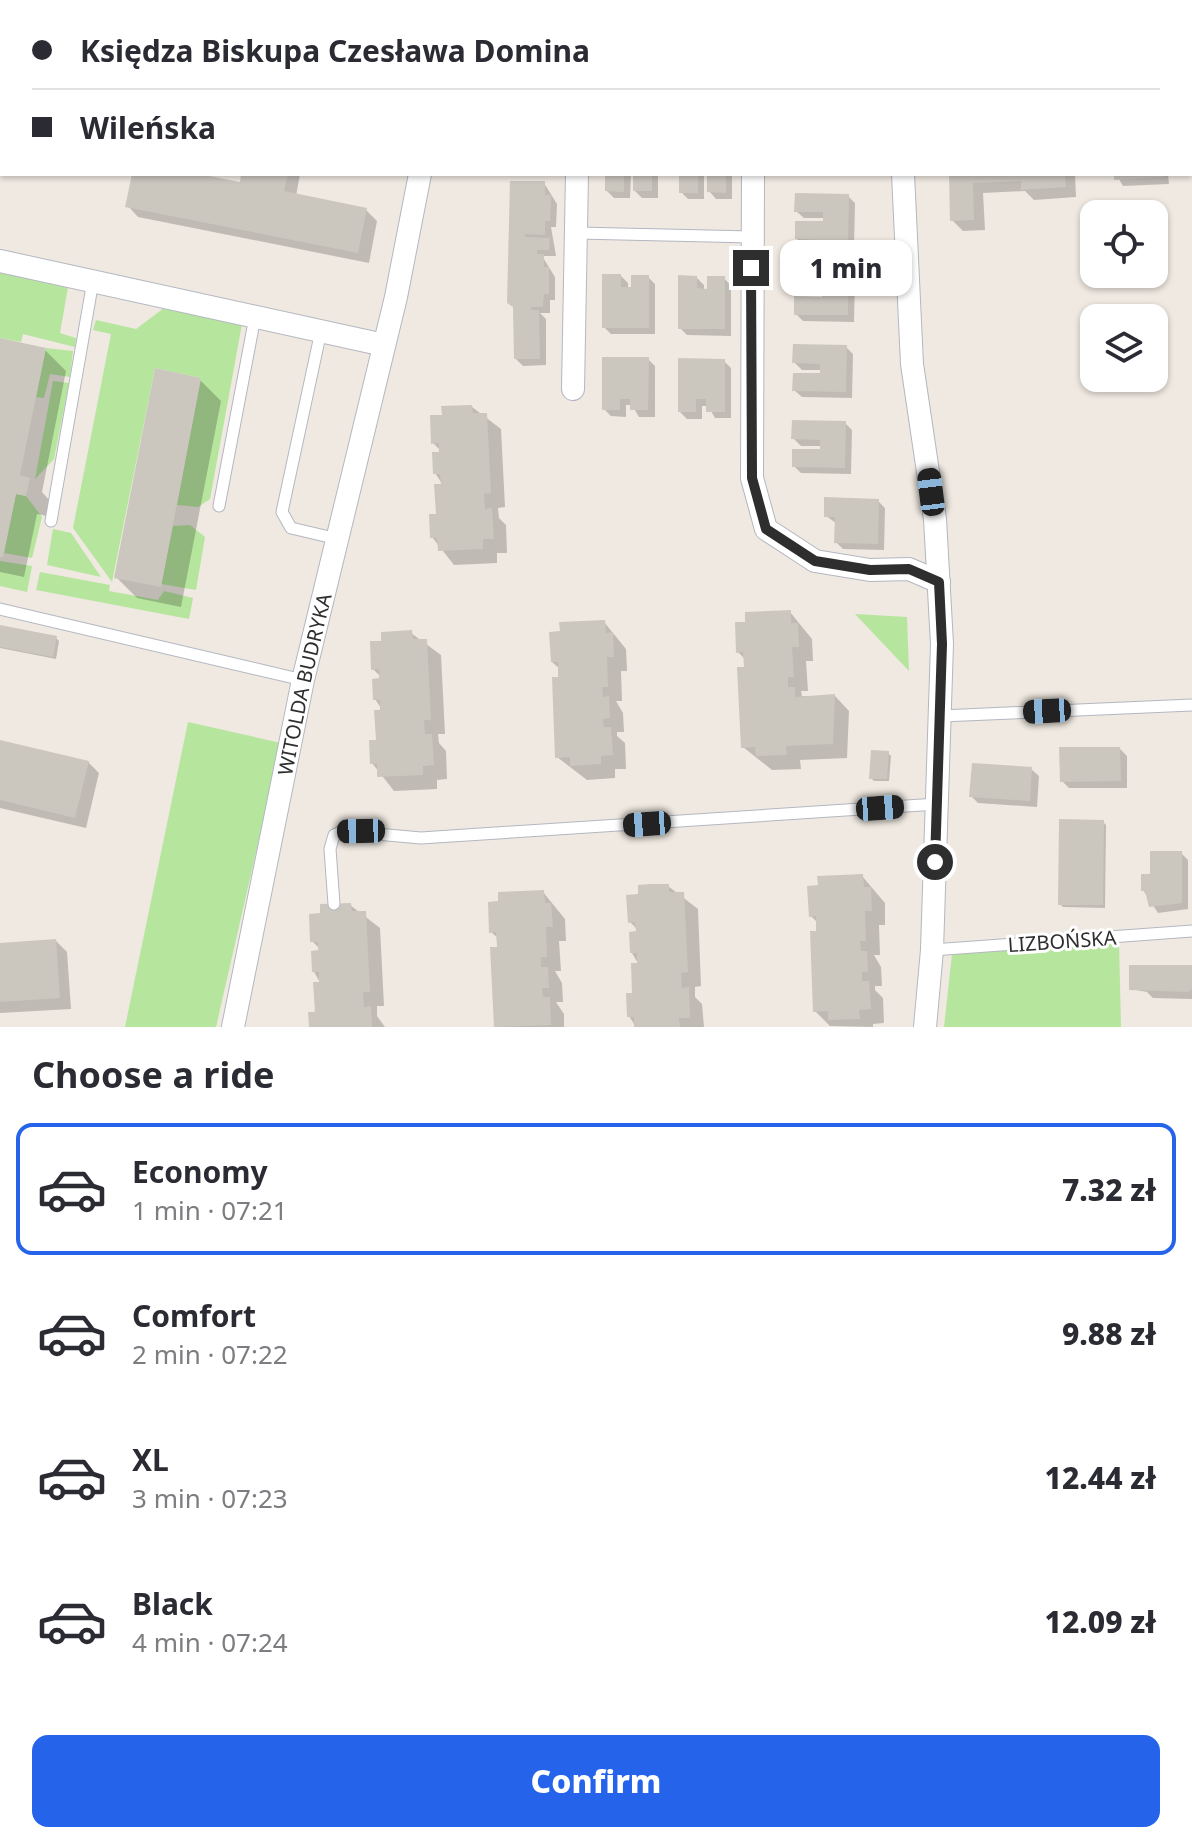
<!DOCTYPE html>
<meta charset="utf-8">
<style>
body{margin:0;font-family:"Noto Sans",sans-serif;background:#f2f2f3;color:#2b2b33;height:100vh;display:flex;flex-direction:column;font-size:30px;white-space:nowrap}
*{box-sizing:border-box;margin:0}
p{font-size:26px;color:#7c7c81}
.icon{flex:none;width:44px;height:44px;fill:none;stroke:currentColor;stroke-width:2;stroke-linecap:round;stroke-linejoin:round}
.map{position:relative;height:1027px;overflow:hidden}
.drawer{display:flex;flex-direction:column;background:#fff;flex:1}
.drawer>*{flex:none}
.top-card{position:absolute;left:0px;top:0px;width:1192px;height:176px;box-shadow:0 2px 6px #0004;display:grid;align-content:center;height:176px;padding:0 32px;background:#fff}
.controls{position:absolute;left:1080px;top:200px;display:grid;gap:16px}
.controls a{display:grid;place-items:center;width:88px;height:88px;border-radius:16px;background:#fff;box-shadow:0 2px 6px #0004;font-size:40px}
.end{position:absolute;width:36px;height:36px;margin:-18px;border:10px solid #2e2e2e;background:#fff;box-shadow:0 0 0 4px #fff}
.from{border-radius:50%}
.bubble{position:absolute;height:56px;border-radius:16px;background:#fff;box-shadow:0 2px 6px #0004;font-size:26px;font-weight:800;line-height:56px;text-align:center}
.car{position:absolute;width:24px;height:48px;margin:-24px -12px;border-radius:10px;box-shadow:0 0 6px 2px #0007;background:linear-gradient(#222 24%,#8ab4d8 0 40%,#222 0 76%,#8ab4d8 0 86%,#222 0)}
.top-card b{display:flex;align-items:center;gap:28px;height:76px;font-size:30px}
.top-card b+b{border-top:2px solid #e1e1e2}
.top-card i{width:20px;height:20px;background:#2b2b33}
ul{padding:0;list-style:none}
li{display:flex;align-items:center;gap:24px;height:132px;margin:0 16px 12px;padding:0 16px;border:4px solid transparent;border-radius:16px}
li div{flex:1}
li b{display:block;font-size:30px}
li em{font-style:normal;font-weight:800}
li.on{border-color:#2563eb}
li>.icon{width:72px;height:72px;stroke-width:1.5}
h2{padding:0 32px;font-size:36px;line-height:96px}
.cta{display:flex;gap:16px;margin-top:auto;padding:16px 32px}
.cta a{flex:1;height:92px;border-radius:16px;background:#2563eb;color:#fff;font-size:32px;font-weight:800;line-height:92px;text-align:center}
.map>svg:first-child{display:block}
.green{fill:#b6e59e}
.shadow{fill:#0003}
.building{fill:#cbc7bf}
.lines{fill:none;stroke-linecap:round;stroke-linejoin:round}
.service-casing{stroke:#b4b7c1;stroke-width:13}
.minor-casing{stroke:#b4b7c1;stroke-width:24}
.service{stroke:#fff;stroke-width:11}
.minor{stroke:#fff;stroke-width:22}
.route{stroke:#2e2e2e;stroke-width:10}
.labels{text-anchor:middle;dominant-baseline:central;stroke-width:6;stroke-linejoin:round;paint-order:stroke}
.street-label{font-size:20px;fill:#2e2e2e;stroke:#fff}
</style>
<div class="map">
<svg width="1192" height="1027" viewBox="0 0 1192 1027">
<rect width="100%" height="100%" fill="#efe9e1"/>
<g class="green">
<polygon points="0,272 68,287 60,333 76,338 75,347 23,334 21,342 0,338"/>
<polygon points="168,305 242,324 210,499 198,507 177,505 201,378 155,368 112,582 73,528 111,334 93,330 96,320 136,329"/>
<polygon points="46,348 73,351 70,377 50,374 44,398 36,397"/>
<polygon points="53,381 69,383 54,459 35,479"/>
<polygon points="16,494 26,496 42,517 32,558 4,553"/>
<polygon points="190,525 205,537 196,590 161,584 173,526"/>
<polygon points="53,529 71,533 101,577 47,565"/>
<polygon points="0,561 32,566 27,592 0,586"/>
<polygon points="40,572 110,585 109,591 158,600 164,591 193,598 189,619 36,590"/>
<polygon points="855,614 907,617 909,671"/>
<polygon points="188,722 281,743 216,1027 125,1027"/>
<polygon points="1119,943 1121,1027 944,1027 952,954"/>
</g>
<g class="shadow">
<polygon points="0,0 10,0 2,2 2,37"/>
<polygon points="134,174 189,174 241,184 243,174 300,174 296,196 366,210 377,221 369,263 138,217 128,206"/>
<polygon points="607,174 631,174 630,198 614,198 607,191"/>
<polygon points="635,174 658,174 658,198 642,198 635,191"/>
<polygon points="681,174 704,174 704,199 688,199 681,192"/>
<polygon points="709,174 732,174 732,199 716,199 709,191"/>
<polygon points="951,174 1075,174 1076,197 1034,200 1025,191 983,193 985,230 963,231 952,220"/>
<polygon points="1116,174 1168,174 1169,184 1123,186"/>
<polygon points="512,183 544,183 557,204 556,227 551,227 556,256 542,256 555,277 555,300 550,300 550,313 540,313 546,319 546,365 523,366 516,359"/>
<polygon points="848,196 855,203 854,247 804,246 797,239 825,224 825,218 804,218 796,211"/>
<polygon points="847,271 855,278 854,322 803,321 796,314 824,299 824,293 803,293 796,286"/>
<polygon points="621,276 628,283 628,289 648,277 655,284 655,334 611,334 604,327"/>
<polygon points="697,278 704,285 704,291 724,278 731,286 731,336 687,335 680,328"/>
<polygon points="0,346 45,350 66,371 42,492 50,501 47,516 37,514 24,577 0,572"/>
<polygon points="846,347 853,354 852,398 802,397 794,390 822,375 822,370 802,370 794,362"/>
<polygon points="648,359 655,366 655,417 639,417 632,405 626,405 626,417 611,416 604,409"/>
<polygon points="724,361 731,368 731,418 715,418 708,406 702,406 702,419 687,419 680,412"/>
<polygon points="200,380 221,401 181,607 137,598 116,577"/>
<polygon points="472,407 501,429 505,507 498,508 499,518 506,525 507,553 497,553 497,563 454,565 432,537 443,485 435,473 441,451 433,443 444,417"/>
<polygon points="845,423 852,430 851,474 801,473 794,466 822,451 822,446 801,446 793,438"/>
<polygon points="878,501 885,508 884,550 843,549 836,542 836,523 826,516"/>
<polygon points="790,612 812,639 813,661 806,661 808,691 801,691 802,696 835,696 849,711 847,758 800,760 801,769 772,770 743,747 746,669 745,659 738,652 747,623"/>
<polygon points="604,622 626,649 627,671 621,671 622,701 616,701 623,713 624,732 617,732 617,736 625,743 626,769 615,769 615,778 587,780 557,757 560,679 560,669 552,662"/>
<polygon points="0,627 56,638 59,641 56,659 0,648"/>
<polygon points="411,633 441,655 445,734 438,734 439,743 446,751 447,779 437,780 437,789 394,791 372,763 383,711 375,699 381,677 373,669 384,643"/>
<polygon points="0,742 88,762 99,773 86,828 0,808"/>
<polygon points="1120,749 1127,756 1127,788 1069,788 1062,781"/>
<polygon points="888,753 891,756 889,781 874,781 871,778"/>
<polygon points="1031,769 1039,776 1037,807 978,803 971,796"/>
<polygon points="1103,822 1106,825 1105,908 1063,907 1060,904"/>
<polygon points="1181,853 1188,860 1188,909 1158,913 1143,890 1152,876"/>
<polygon points="862,876 885,903 885,925 879,925 880,955 874,955 881,967 882,986 875,986 875,990 883,998 884,1023 873,1024 873,1027 830,1026 815,1011 818,933 818,923 811,916"/>
<polygon points="668,886 698,909 701,986 695,987 695,997 702,1004 704,1027 636,1027 629,1016 639,965 632,953 638,930 630,922 640,896"/>
<polygon points="543,892 565,919 566,941 559,941 561,971 555,971 562,983 563,1002 556,1002 564,1014 564,1027 496,1027 492,949 499,949 499,939 491,932"/>
<polygon points="350,905 380,928 384,1006 377,1006 377,1016 385,1027 311,1027 321,984 314,972 320,949 312,941"/>
<polygon points="56,941 67,952 71,1009 0,1013 0,945"/>
<polygon points="1192,967 1192,999 1153,998 1147,992 1131,989"/>
</g>
<g class="building">
<polygon points="132,174 199,174 240,182 241,174 288,174 284,191 367,208 358,253 125,207"/>
<polygon points="605,174 624,174 624,192 605,191"/>
<rect x="633" y="174" width="19" height="17"/>
<rect x="679" y="174" width="19" height="19"/>
<polygon points="707,174 726,174 726,193 707,192"/>
<polygon points="949,174 1065,174 1066,187 1021,190 1021,181 973,183 974,220 950,221"/>
<polygon points="1114,174 1163,174 1163,177 1114,180"/>
<polygon points="510,181 545,181 545,195 551,195 550,221 545,221 545,235 525,234 525,237 550,238 549,250 537,250 537,254 544,254 544,267 549,267 549,294 544,294 543,307 531,307 531,310 539,310 540,359 514,359 513,307 507,303"/>
<polygon points="795,193 849,194 848,241 795,239 795,221 823,221 823,212 794,212"/>
<polygon points="794,268 848,269 848,315 794,315 794,296 822,297 822,287 794,287"/>
<polygon points="602,274 621,274 621,287 631,287 631,275 649,275 649,328 602,328"/>
<polygon points="678,275 697,276 697,288 707,289 707,276 725,276 725,329 678,329"/>
<polygon points="0,338 46,348 20,475 30,478 26,496 16,494 3,557 0,557"/>
<polygon points="793,344 847,345 846,392 792,391 793,373 820,373 820,364 792,363"/>
<polygon points="602,357 649,357 648,410 630,410 630,399 620,399 620,410 602,410"/>
<polygon points="678,358 725,359 725,412 706,412 706,399 696,399 696,412 678,412"/>
<polygon points="155,368 201,378 161,587 114,578"/>
<polygon points="472,405 473,413 487,413 491,493 484,494 485,509 492,508 494,539 483,539 483,549 438,551 437,538 430,538 429,514 436,514 434,484 441,484 440,474 433,474 432,452 439,452 439,443 431,444 430,415 442,415 441,406"/>
<polygon points="792,420 846,421 845,468 792,467 792,449 820,449 820,440 791,439"/>
<polygon points="824,497 879,499 878,544 834,543 835,517 824,517"/>
<polygon points="791,610 791,623 798,623 799,647 792,647 794,677 788,677 788,687 795,687 795,697 835,694 833,744 786,746 787,755 756,756 755,747 741,748 737,667 744,667 743,652 736,653 735,622 745,622 745,612"/>
<polygon points="605,620 606,633 613,632 614,657 607,657 608,687 602,687 603,697 609,696 610,718 603,719 604,727 611,727 613,755 601,756 601,764 570,766 570,757 555,758 552,677 558,677 558,662 551,662 549,632 560,631 559,622"/>
<polygon points="0,625 57,636 53,657 0,647"/>
<polygon points="412,630 413,639 427,639 431,720 424,720 425,734 432,734 434,765 423,766 423,775 377,777 377,764 370,764 369,740 376,740 374,710 380,710 380,700 373,700 372,679 379,678 379,669 371,670 370,641 381,641 381,632"/>
<polygon points="0,740 89,761 75,818 0,800"/>
<polygon points="1059,747 1120,747 1121,781 1060,782"/>
<polygon points="871,750 889,751 887,779 869,779"/>
<polygon points="972,763 1032,767 1030,801 969,797"/>
<polygon points="1059,819 1104,820 1103,905 1058,905"/>
<polygon points="1150,851 1182,851 1182,903 1149,907 1145,891 1141,891 1141,874 1150,874"/>
<polygon points="863,874 864,887 871,887 872,911 865,911 866,941 860,941 861,951 867,951 868,972 862,972 862,981 869,981 871,1009 859,1010 860,1019 828,1020 828,1011 813,1012 810,931 816,931 816,916 809,917 807,886 818,885 817,876"/>
<polygon points="651,884 669,884 669,892 684,892 688,972 681,973 682,988 689,987 690,1018 679,1018 680,1027 634,1027 634,1017 627,1017 626,993 632,993 631,963 637,963 637,953 630,953 629,932 636,931 635,922 628,923 626,895 638,894 638,885"/>
<polygon points="544,890 545,903 551,903 553,927 546,927 547,957 541,957 541,967 548,967 549,988 542,988 543,997 550,997 551,1025 494,1027 490,947 497,947 496,932 489,933 488,902 498,901 498,892"/>
<polygon points="351,903 352,911 366,911 370,992 363,992 364,1007 371,1006 372,1027 309,1027 308,1012 315,1012 313,982 319,982 319,972 312,972 311,951 318,950 318,942 310,942 309,914 320,913 320,904"/>
<polygon points="56,939 60,998 0,1002 0,943"/>
<polygon points="1129,965 1192,965 1192,989 1188,992 1129,990"/>
</g>
<g class="lines">
<g class="service-casing">
<g id="service">
<polyline points="20,2 20,0"/>
<polyline points="0,59 2,59"/>
<polyline points="0,103 2,92"/>
<polyline points="1190,117 1192,117"/>
<polyline points="577,233 752,237"/>
<polyline points="321,331 282,512 291,528 338,539"/>
<polyline points="219,506 255,317"/>
<polyline points="51,521 93,281"/>
<polyline points="0,609 303,680"/>
<polyline points="941,716 1192,705"/>
<polyline points="334,904 330,849 334,835 343,831 421,838 937,804"/>
<polyline points="932,950 1192,931"/>
</g>
</g>
<g class="minor-casing">
<g id="minor">
<polyline points="438,0 439,2"/>
<polyline points="841,2 841,0"/>
<polyline points="904,2 904,0"/>
<polyline points="753,174 752,478 766,529 815,561 870,570 909,569 939,582"/>
<polyline points="903,174 912,364 935,519 942,644 932,950 925,1027"/>
<polyline points="0,261 384,345"/>
<polyline points="573,389 577,174"/>
<path id="s1" d="M 233,1027 L 303,680 L 396,297 L 420,174"/>
</g>
</g>
<use href="#service" class="service"/>
<use href="#minor" class="minor"/>
</g>
<g class="lines">
<polyline class="route" points="751,268 752,478 766,529 815,561 870,570 909,569 939,582 942,644 935,862"/>
</g>
<g class="labels">
<g class="street-label">
<text stroke="none"><textPath href="#s1" startOffset="350">WITOLDA BUDRYKA</textPath></text>
<text transform="translate(1062 941) rotate(-4)">LIZBOŃSKA</text>
</g>
</g>
</svg>
<div class="controls">
<a><svg class="icon" aria-label="locate" viewBox="0 0 24 24"><circle cx="12" cy="12" r="6"/><path d="M12 2v4M12 18v4M2 12h4M18 12h4"/></svg></a>
<a><svg class="icon" aria-label="layers" viewBox="0 0 24 24"><path d="M12 4l9 5-9 5-9-5zM3 14l9 5 9-5"/></svg></a>
</div>
<i class="end from" style="left:935px;top:862px"></i>
<i class="end" style="left:751px;top:268px"></i>
<div class="bubble" style="left:780px;top:240px;width:132px">1 min</div>
<i class="car" style="left:931px;top:492px;rotate:353deg"></i>
<i class="car" style="left:1047px;top:711px;rotate:267deg"></i>
<i class="car" style="left:880px;top:808px;rotate:86deg"></i>
<i class="car" style="left:647px;top:824px;rotate:266deg"></i>
<i class="car" style="left:361px;top:831px;rotate:269deg"></i>
<div class="top-card">
<b><i class="from"></i>Księdza Biskupa Czesława Domina</b>
<b><i></i>Wileńska</b>
</div>
</div>
<section class="drawer">
<h2>Choose a ride</h2>
<ul>
<li class="on"><svg class="icon" aria-label="car" viewBox="0 0 24 24"><path d="M5 17H2v-5l4-1 3-4h7l3 4 3 1v5h-3M9 17h6M6 11h13"/><circle cx="7" cy="17" r="2"/><circle cx="17" cy="17" r="2"/></svg><div><b>Economy</b><p>1 min · 07:21</p></div><em>7.32 zł</em></li>
<li><svg class="icon" aria-label="car" viewBox="0 0 24 24"><path d="M5 17H2v-5l4-1 3-4h7l3 4 3 1v5h-3M9 17h6M6 11h13"/><circle cx="7" cy="17" r="2"/><circle cx="17" cy="17" r="2"/></svg><div><b>Comfort</b><p>2 min · 07:22</p></div><em>9.88 zł</em></li>
<li><svg class="icon" aria-label="car" viewBox="0 0 24 24"><path d="M5 17H2v-5l4-1 3-4h7l3 4 3 1v5h-3M9 17h6M6 11h13"/><circle cx="7" cy="17" r="2"/><circle cx="17" cy="17" r="2"/></svg><div><b>XL</b><p>3 min · 07:23</p></div><em>12.44 zł</em></li>
<li><svg class="icon" aria-label="car" viewBox="0 0 24 24"><path d="M5 17H2v-5l4-1 3-4h7l3 4 3 1v5h-3M9 17h6M6 11h13"/><circle cx="7" cy="17" r="2"/><circle cx="17" cy="17" r="2"/></svg><div><b>Black</b><p>4 min · 07:24</p></div><em>12.09 zł</em></li>
</ul>
<div class="cta"><a>Confirm</a></div>
</section>
